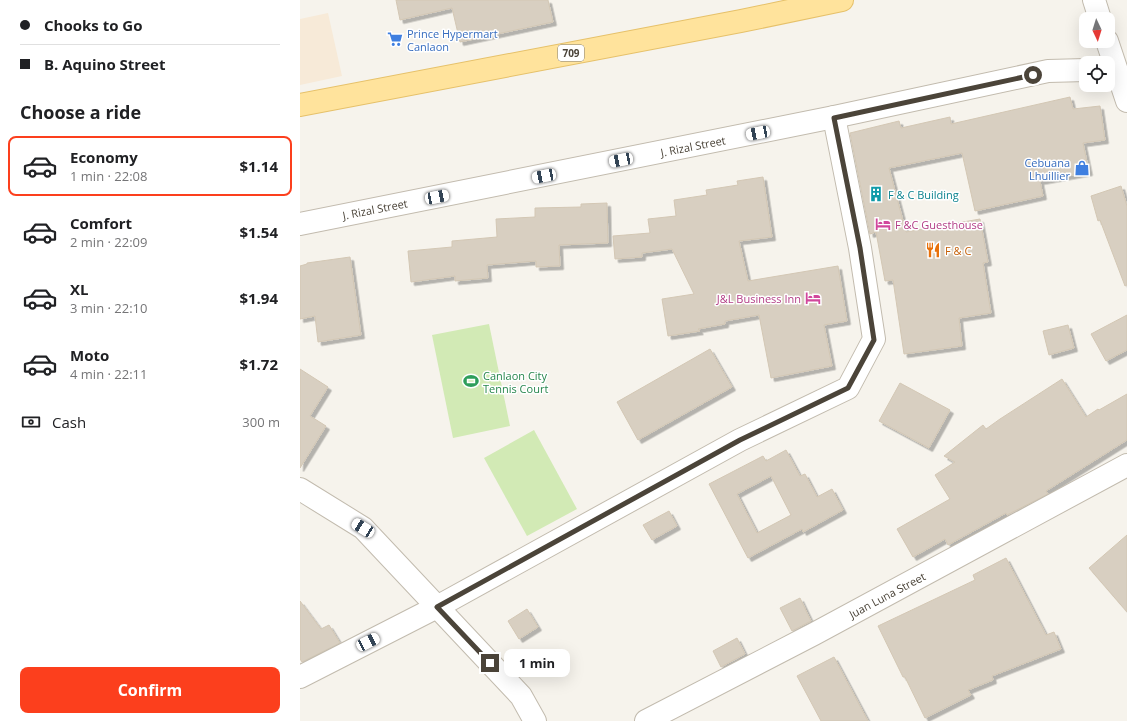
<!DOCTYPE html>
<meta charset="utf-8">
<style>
body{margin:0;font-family:"Open Sans",sans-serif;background:#f2f2f2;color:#202124;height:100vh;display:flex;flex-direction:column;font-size:15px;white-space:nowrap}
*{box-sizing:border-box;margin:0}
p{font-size:13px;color:#757577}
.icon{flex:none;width:22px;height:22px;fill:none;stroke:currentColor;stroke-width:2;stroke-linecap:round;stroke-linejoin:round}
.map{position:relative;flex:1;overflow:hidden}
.details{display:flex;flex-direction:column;background:#fff;width:300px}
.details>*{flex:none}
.banner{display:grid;align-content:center;height:88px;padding:0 20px;background:#fff}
.needle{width:26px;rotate:176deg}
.fabs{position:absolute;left:779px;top:12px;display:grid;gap:8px}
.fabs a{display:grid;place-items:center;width:36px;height:36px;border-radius:8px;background:#fff;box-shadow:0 4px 16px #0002;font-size:20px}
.end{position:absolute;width:18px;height:18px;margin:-9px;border:5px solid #4b4439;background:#fff;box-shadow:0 0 0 2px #fff}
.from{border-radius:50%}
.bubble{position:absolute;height:28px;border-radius:8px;background:#fff;box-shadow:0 4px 16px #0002;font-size:13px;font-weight:700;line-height:28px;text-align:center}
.car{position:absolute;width:12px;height:24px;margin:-12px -6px;border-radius:5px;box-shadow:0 0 3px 1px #0007;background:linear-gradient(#fff 24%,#345 0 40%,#fff 0 76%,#345 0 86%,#fff 0)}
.banner b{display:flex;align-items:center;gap:14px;height:38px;font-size:15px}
.banner b+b{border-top:1px solid #e0e0e0}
.banner i{width:10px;height:10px;background:#202124}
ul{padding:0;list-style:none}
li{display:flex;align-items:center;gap:12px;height:60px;margin:0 8px 6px;padding:0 12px;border:2px solid transparent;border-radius:8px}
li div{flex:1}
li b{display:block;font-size:15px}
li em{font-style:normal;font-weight:700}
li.current{border-color:#fc3f1d}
li>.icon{width:36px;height:36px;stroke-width:1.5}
h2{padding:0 20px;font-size:18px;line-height:48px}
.pay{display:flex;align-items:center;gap:10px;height:44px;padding:0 20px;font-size:15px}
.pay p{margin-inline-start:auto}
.cta{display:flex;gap:8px;margin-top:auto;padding:8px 20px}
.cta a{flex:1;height:46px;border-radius:8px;background:#fc3f1d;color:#fff;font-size:16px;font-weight:700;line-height:46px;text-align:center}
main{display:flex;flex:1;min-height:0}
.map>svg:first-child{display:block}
.commercial{fill:#f7ead8}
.green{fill:#d2eab5}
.building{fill:#d8cfc1;stroke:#d3c7b4;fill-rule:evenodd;filter:url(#shadow)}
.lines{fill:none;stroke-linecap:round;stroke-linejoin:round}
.minor-casing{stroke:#c2bbae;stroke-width:24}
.major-casing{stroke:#e6c16a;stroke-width:24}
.minor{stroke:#fff;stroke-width:22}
.major{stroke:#ffe39c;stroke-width:22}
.route{stroke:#4b4439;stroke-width:5}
.labels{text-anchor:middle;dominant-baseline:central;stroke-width:3;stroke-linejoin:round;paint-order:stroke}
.shield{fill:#fff;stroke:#817c74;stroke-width:1}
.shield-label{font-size:10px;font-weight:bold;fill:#4b4439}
.shop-label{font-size:11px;fill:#366cbe;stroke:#fff;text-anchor:start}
.street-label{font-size:11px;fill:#4b4439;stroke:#fff}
.culture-label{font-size:11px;fill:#0d838f;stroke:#fff;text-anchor:start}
.hotel-label{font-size:11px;fill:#b23c85;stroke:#fff;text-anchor:start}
.food-label{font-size:11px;fill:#c56008;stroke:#fff;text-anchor:start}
.leisure-label{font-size:11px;fill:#27864d;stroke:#fff;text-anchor:start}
</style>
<main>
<section class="details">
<div class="banner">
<b><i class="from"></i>Chooks to Go</b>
<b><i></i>B. Aquino Street</b>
</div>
<h2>Choose a ride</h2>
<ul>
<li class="current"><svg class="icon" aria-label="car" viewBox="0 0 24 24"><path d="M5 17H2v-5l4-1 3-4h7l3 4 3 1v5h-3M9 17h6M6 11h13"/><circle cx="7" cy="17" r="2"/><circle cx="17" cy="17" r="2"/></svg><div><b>Economy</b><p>1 min · 22:08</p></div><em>$1.14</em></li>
<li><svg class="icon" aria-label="car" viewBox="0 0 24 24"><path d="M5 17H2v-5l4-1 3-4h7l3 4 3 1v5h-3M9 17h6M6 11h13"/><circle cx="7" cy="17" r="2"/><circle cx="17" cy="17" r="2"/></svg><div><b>Comfort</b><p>2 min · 22:09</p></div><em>$1.54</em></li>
<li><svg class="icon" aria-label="car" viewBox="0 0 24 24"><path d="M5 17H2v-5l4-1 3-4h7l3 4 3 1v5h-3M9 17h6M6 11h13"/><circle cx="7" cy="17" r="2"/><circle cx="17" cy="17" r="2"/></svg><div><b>XL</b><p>3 min · 22:10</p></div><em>$1.94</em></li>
<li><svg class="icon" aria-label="car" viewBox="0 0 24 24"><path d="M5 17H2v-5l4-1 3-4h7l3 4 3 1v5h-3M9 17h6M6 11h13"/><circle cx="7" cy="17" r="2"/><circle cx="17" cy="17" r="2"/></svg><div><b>Moto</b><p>4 min · 22:11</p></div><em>$1.72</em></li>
</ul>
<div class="pay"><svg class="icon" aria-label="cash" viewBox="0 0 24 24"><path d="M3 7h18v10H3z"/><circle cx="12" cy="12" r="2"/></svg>Cash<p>300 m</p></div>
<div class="cta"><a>Confirm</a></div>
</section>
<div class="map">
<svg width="827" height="721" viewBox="0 0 827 721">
<defs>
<filter id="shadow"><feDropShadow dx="3.5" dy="3.5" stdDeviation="0" flood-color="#0004"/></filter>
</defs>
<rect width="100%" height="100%" fill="#f6f3ec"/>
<polygon class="commercial" points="28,13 42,76 0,85 0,19"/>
<g class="green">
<polygon points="189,324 210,426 153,438 132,335"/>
<polygon points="234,430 277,509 227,536 184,458"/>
</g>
<g class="building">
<polygon points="96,0 248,0 253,22 160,42 152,8 100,20"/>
<polygon points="770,97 773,109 800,106 805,140 783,143 789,172 740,181 743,196 675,211 662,153 589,168 606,232 680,219 688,262 683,263 691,313 659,318 662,346 604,354 593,280 585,281 576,232 570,234 550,133 599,121 601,128 650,117 651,124"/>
<polygon points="463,177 472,237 439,241 448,281 538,266 547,321 524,325 532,366 471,378 459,315 425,321 425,324 398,329 400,331 368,336 362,299 394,294 372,249 342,253 342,257 315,259 313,236 350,233 348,219 376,216 374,200 407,195 406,190 438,185 437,181"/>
<polygon points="821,186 827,206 827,285 825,286 800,220 798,221 791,196"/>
<polygon points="307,203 308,243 259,245 260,266 236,267 236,261 187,265 188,278 155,281 155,276 111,282 108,251 152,247 152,241 197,237 196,219 235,217 235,208 281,207 281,204"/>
<polygon points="50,257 61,335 18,342 15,316 0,319 0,266 7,264 7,263"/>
<polygon points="827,315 827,350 806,361 791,334"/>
<polygon points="768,325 774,348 749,355 743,331"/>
<polygon points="410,349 432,387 338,440 317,402"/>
<polygon points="0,369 28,387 10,416 26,426 0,468"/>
<polygon points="762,379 786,417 798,409 799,410 827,394 827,440 746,491 748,494 707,515 706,513 648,545 645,539 613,557 597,529 650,499 635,475 655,462 644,456 683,425 686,429 700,419"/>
<polygon points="600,383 650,410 629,448 579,421"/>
<path d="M 486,450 L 500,476 L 505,474 L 517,497 L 532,489 L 543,510 L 503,532 L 502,529 L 448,558 L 409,484 L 463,456 L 466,461 ZM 471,476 L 491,515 L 457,533 L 437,494 Z"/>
<polygon points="369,511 377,526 352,540 343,525"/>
<polygon points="827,535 827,612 789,568"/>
<polygon points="706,558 746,635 754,632 761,649 692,676 693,680 668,690 671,695 625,718 605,677 603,677 578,626 675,580 673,575"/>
<polygon points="500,598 511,621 492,631 480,608"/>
<polygon points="0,601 21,629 29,625 40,643 2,662 0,659"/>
<polygon points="227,609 238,627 219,639 208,621"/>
<polygon points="437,638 445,654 421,667 413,651"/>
<polygon points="534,657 568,721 521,721 497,676"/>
</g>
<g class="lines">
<g class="minor-casing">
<g id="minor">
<polyline points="794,0 800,19"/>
<polyline points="807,41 827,101"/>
<polyline points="0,224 534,117 748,71 786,70"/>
<polyline points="0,489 63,528 221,696 235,721"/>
<polyline points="0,677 137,607 440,440 548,388 574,339 560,248 534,117"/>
<polyline points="346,721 514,634 827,465"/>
</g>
</g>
<g class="major-casing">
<polyline id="major" points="0,105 441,21 542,0"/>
</g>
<use href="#minor" class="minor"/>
<use href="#major" class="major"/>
</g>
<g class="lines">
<polyline class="route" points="190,663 137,607 440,440 548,388 574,340 560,248 534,118 733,75"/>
</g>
<defs>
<g id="supermarket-bare" transform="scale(1.2)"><path d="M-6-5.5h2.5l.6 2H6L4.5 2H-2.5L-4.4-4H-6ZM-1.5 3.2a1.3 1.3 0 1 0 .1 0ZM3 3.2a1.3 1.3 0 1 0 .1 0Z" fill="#3f7fe0" stroke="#fff" stroke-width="2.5" paint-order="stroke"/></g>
<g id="shop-bare" transform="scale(1.2)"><path d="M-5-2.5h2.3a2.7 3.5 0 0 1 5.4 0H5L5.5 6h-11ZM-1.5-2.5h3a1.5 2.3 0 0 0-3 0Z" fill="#3f7fe0" stroke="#fff" stroke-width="2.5" paint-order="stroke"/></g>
<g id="building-bare" transform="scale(1.2)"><path d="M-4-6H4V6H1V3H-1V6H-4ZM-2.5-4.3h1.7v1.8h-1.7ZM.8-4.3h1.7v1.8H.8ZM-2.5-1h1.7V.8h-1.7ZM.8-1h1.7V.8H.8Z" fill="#0f9aa8" stroke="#fff" stroke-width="2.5" paint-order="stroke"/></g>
<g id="hotel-bare" transform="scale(1.2)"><path d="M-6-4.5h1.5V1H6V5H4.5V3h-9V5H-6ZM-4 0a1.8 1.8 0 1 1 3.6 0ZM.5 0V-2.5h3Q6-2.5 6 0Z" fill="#d1479c" stroke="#fff" stroke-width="2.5" paint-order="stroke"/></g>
<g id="restaurant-bare" transform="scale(1.2)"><path d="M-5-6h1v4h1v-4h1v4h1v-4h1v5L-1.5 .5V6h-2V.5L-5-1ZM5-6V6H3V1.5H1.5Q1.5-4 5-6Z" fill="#e8710a" stroke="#fff" stroke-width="2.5" paint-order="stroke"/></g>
<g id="stadium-bare" transform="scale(1.2)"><path d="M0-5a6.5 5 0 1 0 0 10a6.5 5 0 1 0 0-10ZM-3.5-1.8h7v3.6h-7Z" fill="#2e9e5b" stroke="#fff" stroke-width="2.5" paint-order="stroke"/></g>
</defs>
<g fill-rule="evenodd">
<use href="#supermarket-bare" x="95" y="39"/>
<use href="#shop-bare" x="782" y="168"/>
<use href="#building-bare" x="576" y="194"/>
<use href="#hotel-bare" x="583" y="224"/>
<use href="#restaurant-bare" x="633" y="250"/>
<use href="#hotel-bare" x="513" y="298"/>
<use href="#stadium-bare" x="171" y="381"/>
</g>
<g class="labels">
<rect class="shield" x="258" y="45" width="26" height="16" rx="3"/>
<g class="shield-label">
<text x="271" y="53">709</text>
</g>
<g class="shop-label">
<text x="107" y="33">Prince Hypermart<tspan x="107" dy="13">Canlaon</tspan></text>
<text x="770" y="162" text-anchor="end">Cebuana<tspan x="770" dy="13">Lhuillier</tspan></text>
</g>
<g class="street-label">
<text transform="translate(393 146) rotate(-11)">J. Rizal Street</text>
<text transform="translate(75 209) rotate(-11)">J. Rizal Street</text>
<text transform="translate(587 595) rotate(-28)">Juan Luna Street</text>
</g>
<g class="culture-label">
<text x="588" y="194">F &amp; C Building</text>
</g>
<g class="hotel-label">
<text x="595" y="224">F &amp;C Guesthouse</text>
<text x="501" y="298" text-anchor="end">J&amp;L Business Inn</text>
</g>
<g class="food-label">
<text x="645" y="250">F &amp; C</text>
</g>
<g class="leisure-label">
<text x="183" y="375">Canlaon City<tspan x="183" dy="13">Tennis Court</tspan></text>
</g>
</g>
</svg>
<div class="fabs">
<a><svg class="needle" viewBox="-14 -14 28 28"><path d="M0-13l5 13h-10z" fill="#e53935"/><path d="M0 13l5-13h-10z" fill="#757577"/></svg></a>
<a><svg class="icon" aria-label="locate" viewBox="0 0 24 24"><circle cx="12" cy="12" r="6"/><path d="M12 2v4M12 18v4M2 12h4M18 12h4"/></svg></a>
</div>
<i class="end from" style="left:733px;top:75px"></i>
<i class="end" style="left:190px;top:663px"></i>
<div class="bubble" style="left:204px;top:649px;width:66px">1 min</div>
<i class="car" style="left:458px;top:133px;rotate:259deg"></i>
<i class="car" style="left:321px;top:160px;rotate:259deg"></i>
<i class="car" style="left:244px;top:176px;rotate:259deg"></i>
<i class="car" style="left:137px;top:197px;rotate:79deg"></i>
<i class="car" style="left:63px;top:528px;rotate:302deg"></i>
<i class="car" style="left:68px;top:642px;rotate:63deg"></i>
</div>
</main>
